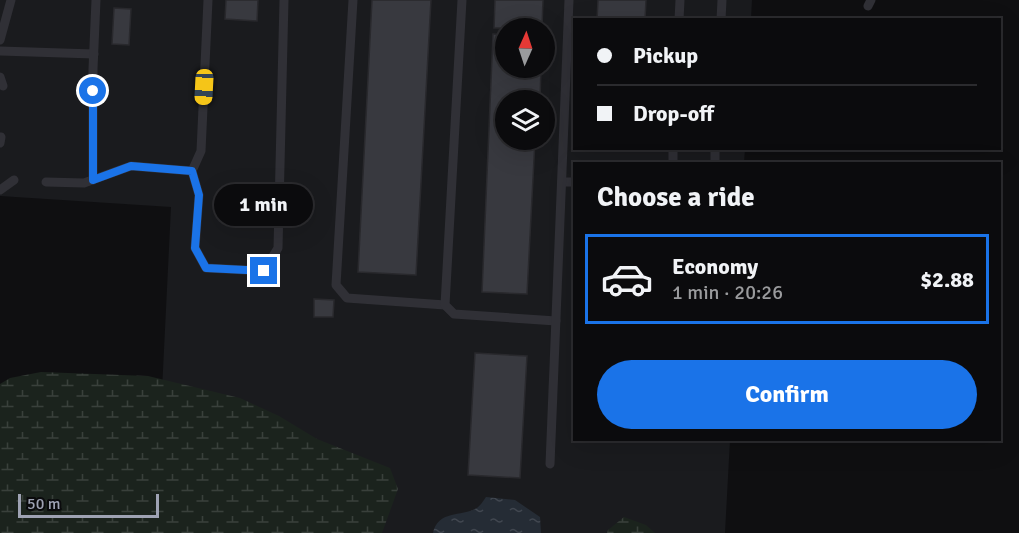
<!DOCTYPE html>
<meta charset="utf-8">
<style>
body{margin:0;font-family:Signika,sans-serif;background:#141416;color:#f1f3f6;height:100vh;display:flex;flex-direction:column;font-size:22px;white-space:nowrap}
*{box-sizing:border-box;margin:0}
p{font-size:20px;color:#9a9b9d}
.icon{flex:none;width:33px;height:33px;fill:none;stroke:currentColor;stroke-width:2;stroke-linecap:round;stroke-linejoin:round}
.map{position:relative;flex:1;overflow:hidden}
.panel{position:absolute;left:573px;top:162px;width:428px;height:279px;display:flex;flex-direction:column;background:#0b0b0d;border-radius:0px;box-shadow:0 6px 24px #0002,0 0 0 2px #2b2b2e}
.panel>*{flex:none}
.top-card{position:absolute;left:573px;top:18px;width:428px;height:132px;border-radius:0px;box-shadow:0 6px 24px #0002,0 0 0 2px #2b2b2e;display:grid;align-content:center;height:132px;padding:0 24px;background:#0b0b0d}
.needle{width:39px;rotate:3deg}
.buttons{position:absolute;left:495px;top:18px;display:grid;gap:12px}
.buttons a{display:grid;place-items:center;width:60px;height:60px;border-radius:50%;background:#0b0b0d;box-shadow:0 6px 24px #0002,0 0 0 2px #2b2b2e;font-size:30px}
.scale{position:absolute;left:18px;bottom:15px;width:141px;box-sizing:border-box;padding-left:6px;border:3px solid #9ea2b3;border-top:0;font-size:16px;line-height:21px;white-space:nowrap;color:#9ea2b3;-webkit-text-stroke:4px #0a0a0c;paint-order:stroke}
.end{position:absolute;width:27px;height:27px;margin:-14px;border:8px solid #1a73e8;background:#fff;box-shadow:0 0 0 3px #fff}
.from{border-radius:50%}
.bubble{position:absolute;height:42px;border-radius:21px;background:#0b0b0d;box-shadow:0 6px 24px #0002,0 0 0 2px #2b2b2e;font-size:20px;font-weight:700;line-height:42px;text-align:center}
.car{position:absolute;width:18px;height:36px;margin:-18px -9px;border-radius:8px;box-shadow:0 0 4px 2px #0007;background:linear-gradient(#f5c518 24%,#345 0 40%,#f5c518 0 76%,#345 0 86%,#f5c518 0)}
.top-card b{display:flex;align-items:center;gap:21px;height:57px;font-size:22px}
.top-card b+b{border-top:2px solid #2b2b2e}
.top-card i{width:15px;height:15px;background:#f1f3f6}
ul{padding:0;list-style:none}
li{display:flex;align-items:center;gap:18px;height:90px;margin:0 12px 9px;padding:0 12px;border:3px solid transparent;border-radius:0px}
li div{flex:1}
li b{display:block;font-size:22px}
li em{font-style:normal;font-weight:700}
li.active{border-color:#1a73e8}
li>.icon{width:54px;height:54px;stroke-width:1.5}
h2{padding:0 24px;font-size:27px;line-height:72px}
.button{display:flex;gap:12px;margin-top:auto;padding:12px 24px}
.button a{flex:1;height:69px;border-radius:36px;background:#1a73e8;color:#fff;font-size:24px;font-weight:700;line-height:69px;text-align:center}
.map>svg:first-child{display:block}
.built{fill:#1a1b1e;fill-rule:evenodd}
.wetland{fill:url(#wetland-marsh)}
.water{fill:url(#water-ripples)}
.building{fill:#38393f;stroke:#29292d;stroke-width:1.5}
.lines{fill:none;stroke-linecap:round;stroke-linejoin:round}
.lane{stroke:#303036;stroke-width:9}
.route{stroke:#1a73e8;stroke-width:8}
</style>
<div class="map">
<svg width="1019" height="533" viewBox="0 0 1019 533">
<defs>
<pattern id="wetland-marsh" width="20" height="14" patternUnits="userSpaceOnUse" patternTransform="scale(1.5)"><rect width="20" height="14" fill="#1b231d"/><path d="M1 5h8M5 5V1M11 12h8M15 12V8" fill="none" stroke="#39403b"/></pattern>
<pattern id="water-ripples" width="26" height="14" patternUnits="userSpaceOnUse" patternTransform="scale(1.5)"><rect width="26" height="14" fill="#252c35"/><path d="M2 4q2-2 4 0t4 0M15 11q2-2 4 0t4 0" fill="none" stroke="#414750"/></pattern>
</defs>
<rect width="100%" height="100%" fill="#0f0f11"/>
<path class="built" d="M 0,0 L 752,0 L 751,19 L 574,20 L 574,148 L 745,149 L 744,163 L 574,164 L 574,440 L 730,440 L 725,533 L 155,533 L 171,207 L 0,196 ZM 506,28 L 544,28 L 544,68 L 506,68 ZM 506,100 L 544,100 L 544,140 L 506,140 Z"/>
<g class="wetland">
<polygon points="41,372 148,376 240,398 279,416 317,439 390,468 398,489 382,533 0,533 0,384 10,378"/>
<polygon points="624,517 646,525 655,533 607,533 608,530"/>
</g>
<path class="water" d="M 486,497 L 515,500 L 540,517 L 541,533 L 433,533 C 438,510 461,517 477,508 C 480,506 484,500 486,497 Z"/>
<g class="building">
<polygon points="226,0 258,0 257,21 225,19"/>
<polygon points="372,0 431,0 416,275 358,272"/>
<polygon points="495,0 543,0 542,28 494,28"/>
<polygon points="598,0 646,0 645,20 597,20"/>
<polygon points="114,8 131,9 129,45 112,44"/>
<polygon points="493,34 506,35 506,68 541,68 540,100 506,100 506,140 535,140 527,294 482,292"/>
<polygon points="314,299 334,300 333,317 314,317"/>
<polygon points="475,353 527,356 520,478 468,475"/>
</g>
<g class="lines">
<g class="lane">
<polyline points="353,0 336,285 347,298 445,305"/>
<polyline points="462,0 445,305 454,314 556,321"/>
<polyline points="868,6 871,0"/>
<polyline points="679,20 680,0"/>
<polyline points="721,20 722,0"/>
<polyline points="0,40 11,0"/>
<polyline points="0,51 94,54"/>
<polyline points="0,77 3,86"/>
<polyline points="0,143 1,137"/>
<polyline points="673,164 673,148"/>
<polyline points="715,164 715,148"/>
<polyline points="192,171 201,151 208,0"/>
<polyline points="93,180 93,69 96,0"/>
<polyline points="46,182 84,183 131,166 192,171 199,195 195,248 206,268 264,271 278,248 284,0"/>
<polyline points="562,182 574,182"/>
<polyline points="0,190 14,180"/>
<polyline points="550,464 569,0"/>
</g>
</g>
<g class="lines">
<polyline class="route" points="93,91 93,180 131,166 192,171 199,195 195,248 206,268 264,271"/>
</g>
</svg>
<div class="buttons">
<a><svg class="needle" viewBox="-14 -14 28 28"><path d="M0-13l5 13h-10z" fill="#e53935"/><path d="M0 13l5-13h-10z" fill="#9a9b9d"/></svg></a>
<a><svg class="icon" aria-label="layers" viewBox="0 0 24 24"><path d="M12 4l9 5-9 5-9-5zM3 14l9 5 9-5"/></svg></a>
</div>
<div class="scale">50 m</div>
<i class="end from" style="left:93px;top:91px"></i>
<i class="end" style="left:264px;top:271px"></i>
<div class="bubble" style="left:214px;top:184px;width:99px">1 min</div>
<i class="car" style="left:204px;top:87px;rotate:183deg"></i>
<div class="top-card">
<b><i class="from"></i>Pickup</b>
<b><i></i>Drop-off</b>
</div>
<section class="panel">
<h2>Choose a ride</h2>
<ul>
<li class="active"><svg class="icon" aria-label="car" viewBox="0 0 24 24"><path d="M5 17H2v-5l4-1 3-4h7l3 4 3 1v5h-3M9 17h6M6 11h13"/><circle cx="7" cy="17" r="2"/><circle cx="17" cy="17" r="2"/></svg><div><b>Economy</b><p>1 min · 20:26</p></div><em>$2.88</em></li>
</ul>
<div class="button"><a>Confirm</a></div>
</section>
</div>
